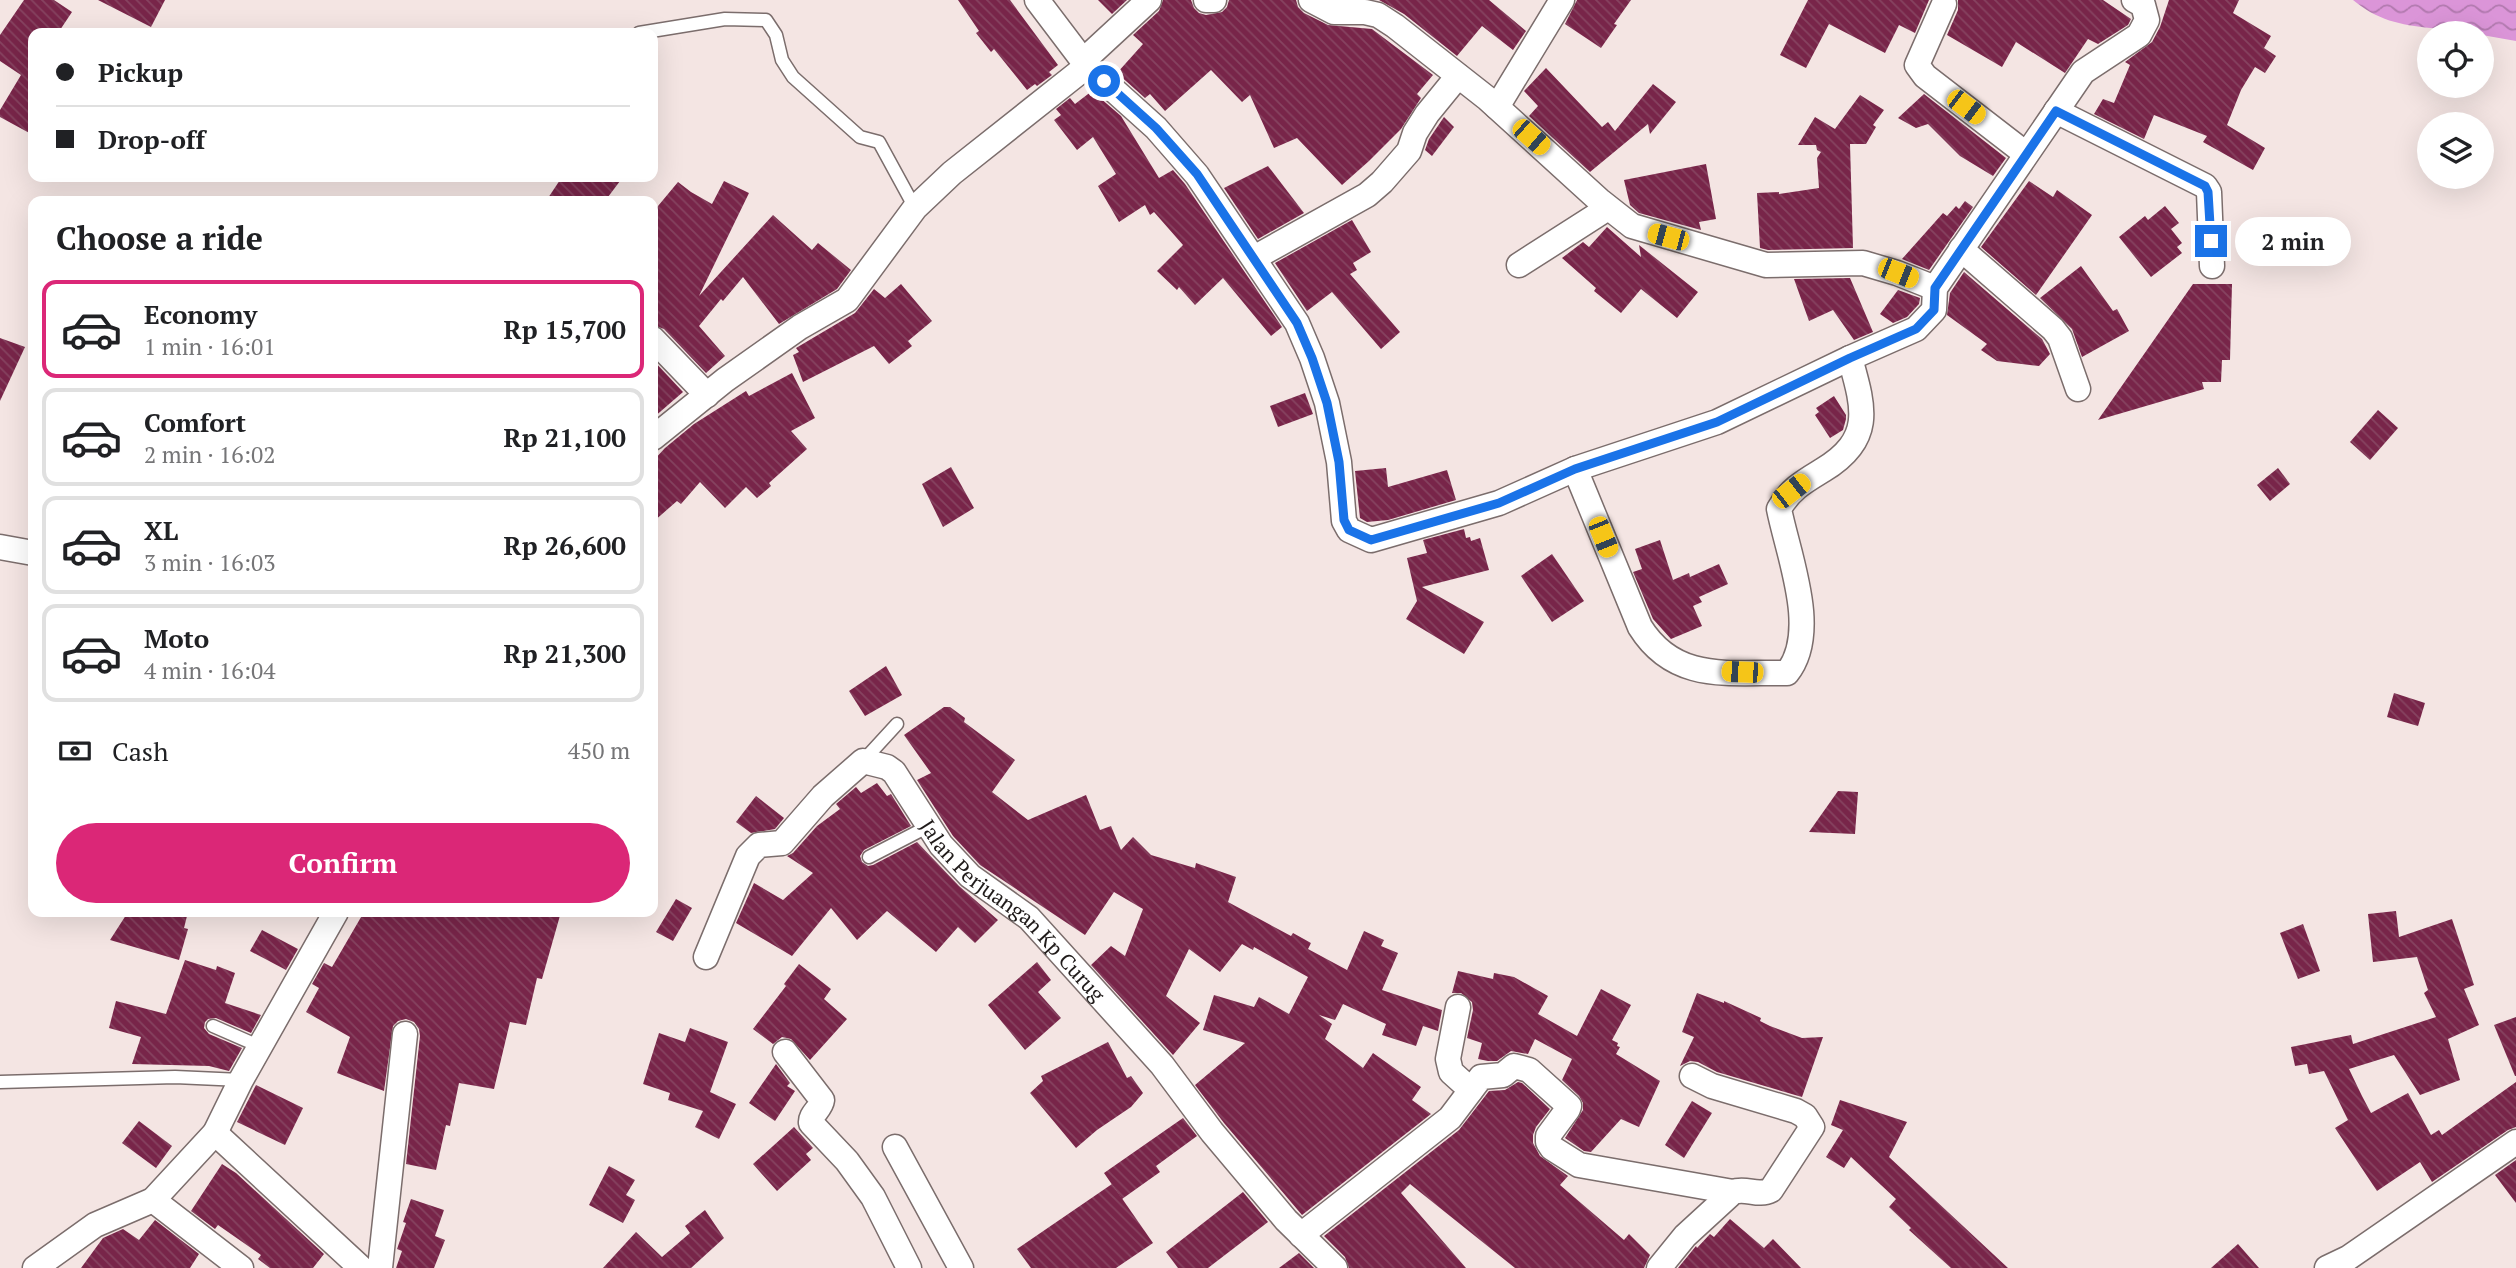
<!DOCTYPE html>
<meta charset="utf-8">
<style>
body{margin:0;font-family:"PT Serif",serif;background:#f2f2f2;color:#202124;height:100vh;display:flex;flex-direction:column;font-size:26px;white-space:nowrap}
*{box-sizing:border-box;margin:0}
p{font-size:23px;color:#757577}
.icon{flex:none;width:38px;height:38px;fill:none;stroke:currentColor;stroke-width:2;stroke-linecap:round;stroke-linejoin:round}
.map{position:relative;flex:1;overflow:hidden}
.drawer{position:absolute;left:28px;top:196px;width:630px;height:721px;display:flex;flex-direction:column;background:#fff;border-radius:14px;box-shadow:0 7px 28px #0002}
.drawer>*{flex:none}
.banner{position:absolute;left:28px;top:28px;width:630px;height:154px;border-radius:14px;box-shadow:0 7px 28px #0002;display:grid;align-content:center;height:154px;padding:0 28px;background:#fff}
.fabs{position:absolute;left:2417px;top:21px;display:grid;gap:14px}
.fabs a{display:grid;place-items:center;width:77px;height:77px;border-radius:50%;background:#fff;box-shadow:0 7px 28px #0002;font-size:35px}
.end{position:absolute;width:32px;height:32px;margin:-16px;border:9px solid #1a73e8;background:#fff;box-shadow:0 0 0 4px #fff}
.from{border-radius:50%}
.bubble{position:absolute;height:49px;border-radius:24px;background:#fff;box-shadow:0 7px 28px #0002;font-size:23px;font-weight:600;line-height:49px;text-align:center}
.car{position:absolute;width:21px;height:42px;margin:-21px -10px;border-radius:9px;box-shadow:0 0 5px 2px #0007;background:linear-gradient(#f5c518 24%,#345 0 40%,#f5c518 0 76%,#345 0 86%,#f5c518 0)}
.banner b{display:flex;align-items:center;gap:24px;height:66px;font-size:26px}
.banner b+b{border-top:2px solid #e0e0e0}
.banner i{width:18px;height:18px;background:#202124}
ul{padding:0;list-style:none}
li{display:flex;align-items:center;gap:21px;height:98px;margin:0 14px 10px;padding:0 14px;border:4px solid #e0e0e0;border-radius:14px}
li div{flex:1}
li b{display:block;font-size:26px}
li em{font-style:normal;font-weight:600}
li.current{border-color:#db2777}
li>.icon{width:63px;height:63px;stroke-width:1.5}
h2{padding:0 28px;font-size:32px;line-height:84px}
.pay{display:flex;align-items:center;gap:18px;height:77px;padding:0 28px;font-size:26px}
.pay p{margin-inline-start:auto}
.primary-button{display:flex;gap:14px;margin-top:auto;padding:14px 28px}
.primary-button a{flex:1;height:80px;border-radius:42px;background:#db2777;color:#fff;font-size:28px;font-weight:600;line-height:80px;text-align:center}
.map>svg:first-child{display:block}
.water{fill:url(#water-waves)}
.building{fill:url(#building-back-hatch)}
.lines{fill:none;stroke-linecap:round;stroke-linejoin:round}
.lane-casing{stroke:#7b6d6c;stroke-width:15}
.street-casing{stroke:#7b6d6c;stroke-width:27}
.lane{stroke:#fff;stroke-width:12}
.street{stroke:#fff;stroke-width:24}
.route{stroke:#1a73e8;stroke-width:9}
.labels{text-anchor:middle;dominant-baseline:central;stroke-width:7;stroke-linejoin:round;paint-order:stroke}
.street-label{font-size:21px;fill:#201b1a;stroke:#fdf4f2}
</style>
<div class="map">
<svg width="2516" height="1268" viewBox="0 0 2516 1268">
<defs>
<pattern id="water-waves" width="16" height="10" patternUnits="userSpaceOnUse" patternTransform="scale(1.75)"><rect width="16" height="10" fill="#db95d8"/><path d="M0 5q4-4 8 0t8 0" fill="none" stroke="#b179ae"/></pattern>
<pattern id="building-back-hatch" width="6" height="6" patternUnits="userSpaceOnUse" patternTransform="scale(1.75)"><rect width="6" height="6" fill="#782549"/><path d="M-1 5l2 2M0 0l6 6M5-1l2 2" fill="none" stroke="#864360"/></pattern>
</defs>
<rect width="100%" height="100%" fill="#f4e5e3"/>
<path class="water" d="M 2353,0 L 2516,0 L 2516,41 L 2482,35 L 2482,33 C 2464,33 2448,30 2431,28 C 2400,25 2377,20 2353,0 Z"/>
<g class="building">
<polygon points="24,0 54,0 72,12 58,33 33,33 33,135 0,117 0,110 21,75 0,61 0,35"/>
<polygon points="98,0 165,0 151,27"/>
<polygon points="958,0 1010,0 1058,65 1049,72 1052,75 1037,86 1035,84 1027,90 994,49 991,52 976,33 979,31"/>
<polygon points="1098,0 1127,0 1112,14"/>
<polygon points="1163,0 1191,0 1194,8 1199,13 1206,15 1222,12 1227,7 1229,0 1296,0 1298,7 1304,13 1328,25 1372,29 1433,75 1417,94 1421,98 1401,129 1369,161 1342,185 1297,138 1274,148 1250,95 1242,102 1211,70 1165,111 1150,94 1145,98 1117,73 1143,44 1133,35 1159,11"/>
<polygon points="1379,0 1489,0 1526,31 1513,50 1482,26 1457,56 1404,14"/>
<polygon points="1577,0 1631,0 1614,24 1617,25 1601,48 1565,24"/>
<polygon points="1808,0 1929,0 1915,33 1899,25 1885,53 1829,24 1806,68 1780,55"/>
<polygon points="1958,0 2103,0 2131,19 2128,25 2098,44 2088,39 2065,73 2016,42 2002,67 1947,35 1958,10"/>
<polygon points="2169,0 2239,0 2233,13 2271,36 2264,48 2276,56 2265,73 2255,67 2241,90 2227,125 2265,148 2253,170 2203,142 2207,136 2154,115 2144,139 2094,114 2103,99 2114,103 2130,65 2125,62 2152,42 2160,27"/>
<polygon points="1546,68 1602,127 1608,122 1615,131 1653,84 1676,102 1650,134 1648,124 1590,172 1529,116 1538,106 1524,91"/>
<polygon points="1092,91 1121,116 1159,178 1173,170 1185,184 1282,327 1271,336 1223,278 1195,305 1179,287 1177,290 1157,271 1183,245 1154,212 1150,215 1145,205 1119,222 1098,186 1116,174 1093,137 1077,150 1054,120 1061,115 1056,109 1070,98 1075,104"/>
<polygon points="1924,94 2006,158 1993,176 1960,156 1928,124 1916,128 1898,118"/>
<polygon points="1860,95 1884,110 1873,125 1876,127 1866,144 1850,144 1853,248 1768,250 1760,248 1757,193 1779,192 1779,194 1819,188 1817,158 1821,152 1817,150 1816,145 1798,145 1815,117 1835,129"/>
<polygon points="1444,117 1454,127 1432,156 1425,150 1429,139"/>
<polygon points="1706,164 1716,219 1699,222 1701,230 1639,213 1630,205 1624,180"/>
<polygon points="1268,166 1304,213 1258,239 1224,188"/>
<polygon points="562,177 623,177 605,201 546,201"/>
<polygon points="724,181 749,193 699,296 773,215 812,250 818,243 851,270 837,289 779,324 743,277 723,301 721,299 699,326 725,356 706,373 664,329 653,325 653,212 678,182 691,192 712,204"/>
<polygon points="2029,181 2053,197 2057,190 2092,215 2036,295 1981,247"/>
<polygon points="1965,201 1973,207 1929,270 1902,259 1943,213 1947,216 1956,206 1959,209"/>
<polygon points="2165,206 2179,223 2171,229 2182,243 2177,247 2182,253 2151,277 2119,237 2145,216 2148,220"/>
<polygon points="1352,220 1371,252 1353,263 1357,270 1350,274 1400,332 1381,349 1332,292 1307,311 1275,263"/>
<polygon points="1607,227 1641,257 1639,245 1698,292 1677,318 1641,289 1621,313 1594,291 1596,288 1562,258 1583,242 1589,247"/>
<polygon points="2081,266 2113,311 2117,309 2129,331 2082,357 2072,329 2040,298"/>
<polygon points="1964,272 2042,339 2050,354 2039,366 1997,361 1981,350 1987,344 1947,315 1950,293"/>
<polygon points="1850,278 1873,332 1854,340 1833,310 1809,321 1794,279"/>
<polygon points="901,284 932,321 908,341 912,346 889,364 874,346 803,382 793,355 799,352 796,348 855,313 874,289 885,298"/>
<polygon points="2193,284 2232,284 2230,360 2222,360 2221,382 2202,382 2204,389 2098,420"/>
<polygon points="1898,290 1920,298 1919,304 1907,317 1893,323 1880,314"/>
<polygon points="0,338 25,347 0,401"/>
<polygon points="653,360 683,392 653,418"/>
<polygon points="792,373 815,418 791,431 807,449 769,483 771,486 757,498 746,487 725,508 700,482 681,504 677,501 653,522 653,461 665,448 694,424 746,391 749,396"/>
<polygon points="1305,393 1313,414 1278,427 1270,406"/>
<polygon points="1834,396 1846,415 1846,419 1843,430 1830,438 1815,415 1819,412 1816,408"/>
<polygon points="2378,410 2398,428 2370,460 2350,442"/>
<polygon points="951,467 974,508 943,527 922,484"/>
<polygon points="1386,468 1388,487 1447,470 1456,500 1388,520 1367,522 1360,518 1355,471"/>
<polygon points="2278,468 2290,484 2270,501 2257,485"/>
<polygon points="1464,529 1466,538 1470,537 1471,541 1480,538 1489,570 1422,587 1484,622 1464,654 1406,619 1417,601 1407,558 1427,553 1423,540"/>
<polygon points="1660,540 1673,580 1689,573 1690,577 1719,564 1728,584 1699,597 1702,602 1693,606 1702,626 1671,639 1653,619 1633,572 1642,569 1635,549"/>
<polygon points="1552,554 1584,601 1552,622 1521,576"/>
<polygon points="886,666 902,695 865,716 849,691"/>
<polygon points="2394,693 2425,703 2418,726 2387,717"/>
<polygon points="944,707 950,707 965,718 964,722 1015,760 992,792 1028,820 1086,795 1100,830 1111,826 1121,850 1133,837 1151,855 1195,868 1196,863 1236,877 1228,902 1291,936 1293,933 1311,943 1308,949 1347,970 1364,931 1384,940 1381,946 1398,953 1382,990 1442,1010 1438,1031 1423,1026 1416,1046 1382,1035 1386,1024 1343,1004 1335,1020 1319,1015 1332,1024 1325,1039 1363,1068 1373,1053 1421,1087 1412,1100 1431,1114 1302,1215 1224,1123 1195,1085 1245,1043 1203,1030 1214,995 1254,1007 1259,997 1289,1014 1308,977 1254,947 1253,950 1242,944 1220,972 1189,949 1166,996 1200,1023 1173,1055 1091,965 1111,946 1125,956 1143,909 1114,892 1085,935 980,865 953,836 917,780 931,773 904,735"/>
<polygon points="877,783 887,796 891,794 911,826 864,850 860,856 862,862 868,866 873,865 917,842 959,886 998,920 975,943 958,927 936,952 887,911 857,940 831,908 792,956 736,923 754,883 783,900 813,873 787,856 793,853 817,826 840,809 836,804 856,787 861,793"/>
<polygon points="1838,791 1858,792 1855,834 1809,832"/>
<polygon points="756,796 784,818 775,829 751,833 736,822"/>
<polygon points="676,899 692,908 673,941 656,932"/>
<polygon points="2396,911 2399,937 2452,919 2474,985 2464,989 2479,1025 2448,1039 2460,1080 2420,1095 2394,1055 2349,1069 2362,1096 2371,1113 2408,1093 2431,1135 2439,1130 2442,1135 2516,1082 2516,1127 2508,1130 2432,1182 2420,1162 2377,1191 2335,1128 2348,1120 2324,1071 2309,1074 2307,1064 2295,1066 2291,1047 2351,1035 2353,1044 2436,1017 2424,993 2428,990 2417,957 2373,962 2368,914"/>
<polygon points="128,912 147,917 148,912 188,912 184,928 188,929 179,960 110,940"/>
<polygon points="364,912 561,912 542,979 537,978 526,1025 510,1022 494,1089 459,1083 450,1126 446,1125 436,1170 406,1164 420,1036 419,1029 414,1022 406,1019 398,1021 393,1026 384,1091 337,1073 350,1037 306,1012 319,988 312,984 324,963 332,967"/>
<polygon points="2303,924 2320,971 2298,979 2280,933"/>
<polygon points="262,930 298,949 286,970 250,951"/>
<polygon points="185,960 216,970 217,966 235,973 225,1003 261,1015 251,1033 216,1018 208,1019 205,1022 204,1028 209,1034 242,1048 229,1071 209,1066 132,1064 141,1037 109,1028 116,1001 166,1014"/>
<polygon points="1037,962 1051,980 1038,992 1061,1018 1025,1050 988,1005"/>
<polygon points="799,964 831,989 824,999 847,1019 810,1060 791,1039 782,1037 773,1044 753,1029 786,986 784,984"/>
<polygon points="1458,971 1493,979 1494,973 1514,977 1548,996 1538,1014 1577,1036 1601,989 1631,1005 1612,1040 1618,1043 1617,1046 1620,1047 1616,1054 1660,1081 1639,1127 1621,1119 1591,1152 1584,1151 1565,1138 1583,1110 1583,1103 1579,1096 1562,1080 1572,1059 1535,1039 1528,1054 1511,1051 1497,1061 1488,1061 1478,1059 1482,1043 1467,1038 1473,1010 1472,1002 1461,993 1452,993"/>
<polygon points="1697,993 1724,1003 1724,1001 1761,1018 1760,1021 1770,1026 1802,1038 1823,1037 1802,1097 1717,1072 1698,1062 1690,1061 1680,1066 1694,1037 1682,1032"/>
<polygon points="2516,1017 2516,1076 2515,1076 2494,1025"/>
<polygon points="690,1028 728,1042 710,1092 736,1104 719,1139 695,1127 703,1111 668,1100 670,1093 643,1084 659,1033 685,1042"/>
<polygon points="1108,1042 1127,1078 1131,1076 1143,1093 1131,1107 1097,1130 1076,1148 1030,1093 1043,1081 1041,1076"/>
<polygon points="776,1064 790,1083 787,1086 795,1091 775,1121 749,1103"/>
<polygon points="1518,1082 1522,1083 1550,1109 1536,1127 1533,1135 1533,1143 1540,1156 1568,1176 1560,1185 1624,1240 1629,1234 1650,1255 1644,1268 1515,1268 1410,1184 1401,1193 1466,1268 1349,1268 1345,1257 1324,1236 1459,1130 1489,1091 1505,1090"/>
<polygon points="256,1085 303,1108 285,1145 237,1122"/>
<polygon points="1840,1100 1907,1122 1889,1157 2008,1268 1951,1268 1909,1230 1911,1228 1889,1207 1896,1199 1851,1157 1844,1168 1826,1157 1843,1130 1831,1125"/>
<polygon points="1692,1101 1712,1113 1684,1158 1665,1145"/>
<polygon points="1183,1118 1197,1136 1156,1166 1160,1172 1122,1199 1104,1173"/>
<polygon points="139,1121 172,1146 156,1168 122,1143"/>
<polygon points="794,1127 813,1148 806,1154 811,1160 777,1191 753,1164"/>
<polygon points="2516,1160 2516,1203 2495,1175"/>
<polygon points="222,1164 236,1173 324,1254 313,1268 270,1268 258,1259 261,1255 218,1225 215,1229 191,1211"/>
<polygon points="609,1166 635,1180 626,1195 635,1200 623,1223 589,1205"/>
<polygon points="1112,1184 1153,1243 1116,1268 1031,1268 1017,1249"/>
<polygon points="1243,1192 1268,1222 1208,1268 1178,1268 1166,1252"/>
<polygon points="411,1199 444,1210 435,1236 445,1240 434,1268 396,1268 402,1251 397,1249 406,1223 403,1222"/>
<polygon points="705,1210 724,1238 691,1268 603,1268 636,1232 662,1257 690,1233 685,1226"/>
<polygon points="1730,1219 1764,1248 1773,1239 1801,1268 1678,1268 1696,1246 1697,1248 1710,1234 1714,1237"/>
<polygon points="155,1220 199,1254 190,1268 81,1268 103,1238 123,1229 139,1240"/>
<polygon points="2238,1244 2259,1268 2211,1268"/>
<polygon points="1299,1253 1314,1268 1279,1268"/>
</g>
<g class="lines">
<g class="lane-casing">
<g id="lane">
<polyline points="639,33 725,19 766,20 776,35 782,60 793,77 860,137 879,142 915,208"/>
<polyline points="863,761 897,724"/>
<polyline points="869,857 929,826"/>
<polyline points="213,1026 261,1047"/>
<polyline points="0,1082 175,1077 241,1080"/>
</g>
</g>
<g class="street-casing">
<g id="street">
<polyline points="1037,0 1087,66 1156,128 1197,175 1297,323 1312,358 1327,403 1339,462 1344,521 1349,530 1371,540 1499,503 1575,469 1717,422 1850,358 1916,329 1934,310 1935,288 2083,72 2139,35 2147,20 2143,5 2134,0"/>
<polyline points="1206,0 1214,0"/>
<polyline points="1311,0 1334,12 1365,12 1378,15 1395,26 1488,99 1599,200 1632,226 1766,265 1863,263 1897,273 1935,288"/>
<polyline points="1944,4 1917,65 1925,76 2026,154"/>
<polyline points="1083,61 1149,0"/>
<polyline points="1497,107 1562,0"/>
<polyline points="2056,111 2205,186 2209,192 2212,266"/>
<polyline points="1961,249 2053,329 2060,338 2078,389"/>
<polyline points="1254,258 1367,195 1382,182 1409,151 1415,133 1427,114 1458,76"/>
<polyline points="1519,265 1608,208"/>
<polyline points="653,339 707,395"/>
<polyline points="653,438 725,380 800,327 847,300 915,208 952,173 1087,66"/>
<path d="M 1575,469 L 1640,627 C 1675,683 1729,672 1787,673 C 1820,632 1788,555 1779,509 C 1790,489 1805,481 1823,470 C 1874,439 1864,408 1850,358"/>
<polyline points="0,547 33,553"/>
<path id="s1" d="M 706,957 L 748,856 L 759,845 L 782,843 L 823,796 L 863,761 L 887,767 L 894,772 L 941,845 L 970,876 L 1029,918 L 1162,1065 L 1212,1132 L 1286,1220 L 1335,1268"/>
<polyline points="1458,1007 1448,1059 1451,1072 1471,1090"/>
<path d="M 785,1052 L 822,1100 C 821,1109 810,1114 811,1123 L 847,1161 L 873,1197 L 909,1268"/>
<polyline points="215,1133 361,1268"/>
<polyline points="895,1147 961,1268"/>
<polyline points="153,1200 241,1268"/>
<polyline points="1301,1235 1450,1118 1481,1077 1503,1075 1514,1066 1529,1070 1569,1106 1568,1109 1548,1136 1548,1142 1552,1148 1579,1165 1733,1192"/>
<polyline points="35,1268 95,1225 153,1200 215,1133 241,1080 336,912"/>
<polyline points="380,1268 405,1034"/>
<path d="M 1659,1268 L 1685,1236 L 1733,1192 C 1746,1187 1758,1197 1771,1190 L 1812,1127 L 1805,1116 L 1796,1111 L 1712,1086 L 1692,1076"/>
<polyline points="2327,1268 2348,1258 2516,1142"/>
</g>
</g>
<use href="#lane" class="lane"/>
<use href="#street" class="street"/>
</g>
<g class="lines">
<polyline class="route" points="1104,81 1156,128 1197,174 1297,323 1312,358 1327,403 1339,462 1344,520 1349,530 1371,540 1499,503 1575,469 1717,422 1850,358 1916,329 1934,310 1935,288 2056,111 2205,186 2208,192 2211,241"/>
</g>
<g class="labels">
<g class="street-label">
<text stroke="none"><textPath href="#s1" startOffset="481">Jalan Perjuangan Kp Curug</textPath></text>
</g>
</g>
</svg>
<div class="fabs">
<a><svg class="icon" aria-label="locate" viewBox="0 0 24 24"><circle cx="12" cy="12" r="6"/><path d="M12 2v4M12 18v4M2 12h4M18 12h4"/></svg></a>
<a><svg class="icon" aria-label="layers" viewBox="0 0 24 24"><path d="M12 4l9 5-9 5-9-5zM3 14l9 5 9-5"/></svg></a>
</div>
<i class="end from" style="left:1104px;top:81px"></i>
<i class="end" style="left:2211px;top:241px"></i>
<div class="bubble" style="left:2235px;top:217px;width:116px">2 min</div>
<i class="car" style="left:1966px;top:107px;rotate:127deg"></i>
<i class="car" style="left:1531px;top:137px;rotate:131deg"></i>
<i class="car" style="left:1668px;top:237px;rotate:285deg"></i>
<i class="car" style="left:1898px;top:273px;rotate:112deg"></i>
<i class="car" style="left:1791px;top:491px;rotate:52deg"></i>
<i class="car" style="left:1603px;top:537px;rotate:158deg"></i>
<i class="car" style="left:1742px;top:672px;rotate:272deg"></i>
<div class="banner">
<b><i class="from"></i>Pickup</b>
<b><i></i>Drop-off</b>
</div>
<section class="drawer">
<h2>Choose a ride</h2>
<ul>
<li class="current"><svg class="icon" aria-label="car" viewBox="0 0 24 24"><path d="M5 17H2v-5l4-1 3-4h7l3 4 3 1v5h-3M9 17h6M6 11h13"/><circle cx="7" cy="17" r="2"/><circle cx="17" cy="17" r="2"/></svg><div><b>Economy</b><p>1 min · 16:01</p></div><em>Rp 15,700</em></li>
<li><svg class="icon" aria-label="car" viewBox="0 0 24 24"><path d="M5 17H2v-5l4-1 3-4h7l3 4 3 1v5h-3M9 17h6M6 11h13"/><circle cx="7" cy="17" r="2"/><circle cx="17" cy="17" r="2"/></svg><div><b>Comfort</b><p>2 min · 16:02</p></div><em>Rp 21,100</em></li>
<li><svg class="icon" aria-label="car" viewBox="0 0 24 24"><path d="M5 17H2v-5l4-1 3-4h7l3 4 3 1v5h-3M9 17h6M6 11h13"/><circle cx="7" cy="17" r="2"/><circle cx="17" cy="17" r="2"/></svg><div><b>XL</b><p>3 min · 16:03</p></div><em>Rp 26,600</em></li>
<li><svg class="icon" aria-label="car" viewBox="0 0 24 24"><path d="M5 17H2v-5l4-1 3-4h7l3 4 3 1v5h-3M9 17h6M6 11h13"/><circle cx="7" cy="17" r="2"/><circle cx="17" cy="17" r="2"/></svg><div><b>Moto</b><p>4 min · 16:04</p></div><em>Rp 21,300</em></li>
</ul>
<div class="pay"><svg class="icon" aria-label="cash" viewBox="0 0 24 24"><path d="M3 7h18v10H3z"/><circle cx="12" cy="12" r="2"/></svg>Cash<p>450 m</p></div>
<div class="primary-button"><a>Confirm</a></div>
</section>
</div>
